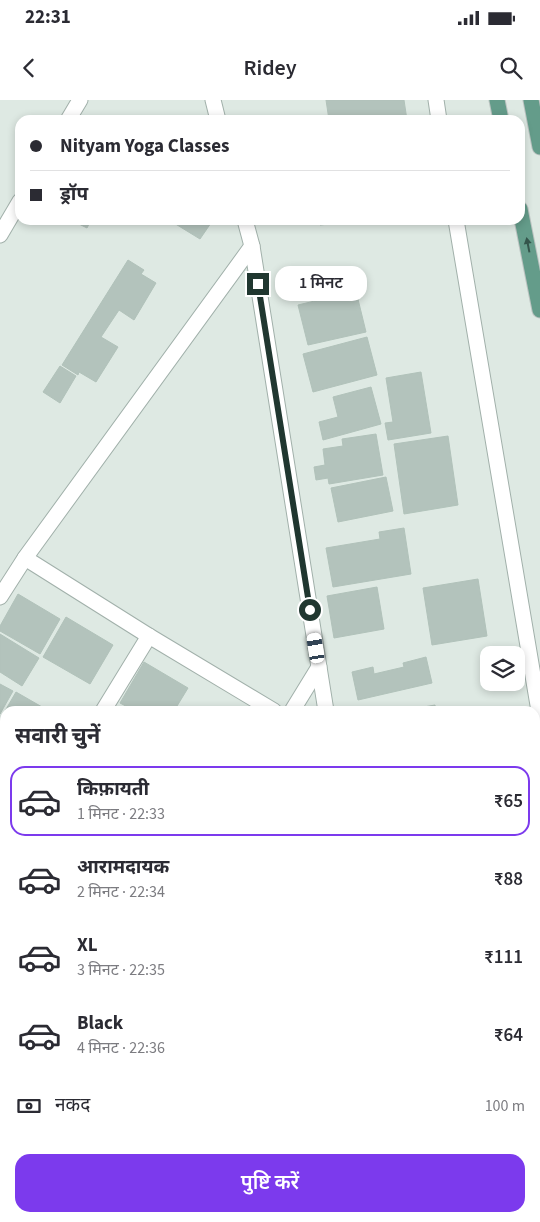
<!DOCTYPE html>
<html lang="hi">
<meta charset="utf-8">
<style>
body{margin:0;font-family:"Source Sans 3","Noto Sans Devanagari",sans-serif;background:#f7f7f7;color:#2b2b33;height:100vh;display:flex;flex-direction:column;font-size:19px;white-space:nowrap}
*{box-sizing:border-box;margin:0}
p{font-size:16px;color:#7c7c81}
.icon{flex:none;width:28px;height:28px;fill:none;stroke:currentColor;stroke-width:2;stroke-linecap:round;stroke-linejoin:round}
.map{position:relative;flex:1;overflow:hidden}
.sheet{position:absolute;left:0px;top:606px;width:540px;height:516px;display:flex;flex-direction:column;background:#fff;border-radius:15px 15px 0 0;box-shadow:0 2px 8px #0003}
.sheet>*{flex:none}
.banner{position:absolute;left:15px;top:15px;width:510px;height:110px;border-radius:15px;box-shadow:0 2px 8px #0003;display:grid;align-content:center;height:110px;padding:0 15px;background:#fff}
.tools{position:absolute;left:480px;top:546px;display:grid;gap:10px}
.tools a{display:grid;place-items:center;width:45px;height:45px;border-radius:10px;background:#fff;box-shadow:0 2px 8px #0003;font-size:25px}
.end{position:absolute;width:22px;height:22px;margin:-11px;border:6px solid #203730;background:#fff;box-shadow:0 0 0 2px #fff}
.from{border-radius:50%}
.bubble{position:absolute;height:35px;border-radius:15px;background:#fff;box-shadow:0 2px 8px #0003;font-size:16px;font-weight:600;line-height:35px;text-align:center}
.car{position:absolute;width:15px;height:30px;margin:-15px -8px;border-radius:6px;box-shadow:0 0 4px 1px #0007;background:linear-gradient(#fff 24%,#345 0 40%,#fff 0 76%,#345 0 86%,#fff 0)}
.banner b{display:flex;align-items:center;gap:18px;height:48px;font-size:19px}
.banner b+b{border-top:1px solid #e1e1e2}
.banner i{width:12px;height:12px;background:#2b2b33}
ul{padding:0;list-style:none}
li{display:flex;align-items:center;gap:15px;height:70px;margin:0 10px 8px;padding:0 5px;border:2px solid transparent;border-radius:15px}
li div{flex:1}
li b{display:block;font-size:19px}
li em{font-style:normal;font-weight:600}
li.active{border-color:#7c3aed}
li>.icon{width:45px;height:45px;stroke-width:1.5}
h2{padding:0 15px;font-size:22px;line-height:60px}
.pay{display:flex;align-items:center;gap:12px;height:55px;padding:0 15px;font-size:19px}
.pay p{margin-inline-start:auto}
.primary-button{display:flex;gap:10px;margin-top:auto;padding:10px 15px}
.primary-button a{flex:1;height:58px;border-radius:15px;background:#7c3aed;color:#fff;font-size:20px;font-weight:600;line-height:58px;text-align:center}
.status{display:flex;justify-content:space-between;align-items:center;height:35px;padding:0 25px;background:#fff;direction:ltr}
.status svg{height:14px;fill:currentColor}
header{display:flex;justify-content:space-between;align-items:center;height:65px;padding:0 15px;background:#fff;font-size:22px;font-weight:600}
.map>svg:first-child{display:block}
.building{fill:#b3c3bc;stroke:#b1c2ba}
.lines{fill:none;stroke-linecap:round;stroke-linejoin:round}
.minor-casing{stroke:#a1b0aa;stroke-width:17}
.major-casing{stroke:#bcc3c1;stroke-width:17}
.minor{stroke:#fff;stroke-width:15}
.major{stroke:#649c8a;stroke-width:15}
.oneway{fill:#34554b}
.route{stroke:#203730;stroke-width:6}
</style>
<div class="status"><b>22:31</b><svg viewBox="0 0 49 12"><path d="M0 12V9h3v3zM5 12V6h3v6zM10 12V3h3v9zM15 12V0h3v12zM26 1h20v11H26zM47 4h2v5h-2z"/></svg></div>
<header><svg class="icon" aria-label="back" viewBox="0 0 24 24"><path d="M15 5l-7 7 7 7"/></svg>Ridey<svg class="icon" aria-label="search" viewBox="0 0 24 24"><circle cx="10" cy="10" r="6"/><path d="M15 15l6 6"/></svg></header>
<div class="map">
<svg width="540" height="1122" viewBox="0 0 540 1122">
<rect width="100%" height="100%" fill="#dee9e3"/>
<g class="building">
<polygon points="326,0 404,0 407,20 329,20"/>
<polygon points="71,120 91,120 87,128"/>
<polygon points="169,120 213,120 200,139"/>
<polygon points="319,120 337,120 337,123 320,125"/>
<polygon points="128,160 144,170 141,174 156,183 134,220 119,210 101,237 118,247 96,282 79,272 78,275 62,265"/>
<polygon points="356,191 366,232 308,245 298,205"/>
<polygon points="367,237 377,275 313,292 303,254"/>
<polygon points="60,266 76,276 60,303 43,292"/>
<polygon points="421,272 431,333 388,340 385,323 393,322 386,278"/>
<polygon points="371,287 381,324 323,340 319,322 338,317 333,297"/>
<polygon points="376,334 383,375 329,384 328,378 316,380 314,367 325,365 323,349 343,346 342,339"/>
<polygon points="448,336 458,405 404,414 394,344"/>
<polygon points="386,377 393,411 338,422 331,388"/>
<polygon points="404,428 411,474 333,487 326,448 380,439 379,432"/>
<polygon points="478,479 487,536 432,545 423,488"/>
<polygon points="377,487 384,529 334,538 327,496"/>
<polygon points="18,494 60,519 40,554 0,531 0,526"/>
<polygon points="66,517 113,545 90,584 43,557"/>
<polygon points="0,534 39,558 22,586 0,572"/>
<polygon points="426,557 432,583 358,600 352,572 373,567 374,574 404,567 403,563"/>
<polygon points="144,562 188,588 174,611 135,611 120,603"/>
<polygon points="0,584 13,591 0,614"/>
<polygon points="16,592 49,611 5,611"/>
<polygon points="435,605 436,611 408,611 407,610"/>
<polygon points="0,653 5,656 5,681 0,678"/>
<polygon points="0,812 5,817 5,888 0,885"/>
<polygon points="5,898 5,931 0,928 0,907"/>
<polygon points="0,934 5,937 5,973 0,970"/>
<polygon points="0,973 5,976 5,994 0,1003"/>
<polygon points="540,1011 540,1042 535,1043 535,1012"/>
<polygon points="540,1056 540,1083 539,1079 535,1080 535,1057"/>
<polygon points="98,1118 230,1118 227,1122 106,1122"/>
</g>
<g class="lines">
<g class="minor-casing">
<g id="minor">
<polyline points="213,0 218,20"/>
<polyline points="436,0 439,20"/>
<polyline points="68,20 80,0"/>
<polyline points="245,120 252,146 326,611"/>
<polyline points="456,120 540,617"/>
<polyline points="0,135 20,101"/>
<polyline points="25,458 149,536 274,611"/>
<polyline points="0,497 25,458 252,146"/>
<polyline points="103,611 149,536"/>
<polyline points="292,611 319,567"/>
<polyline points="0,780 5,772"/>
<polyline points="535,936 540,935"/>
<polyline points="0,1094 5,1086"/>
<polyline points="42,1118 50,1122"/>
<polyline points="403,1118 404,1122"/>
<polyline points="259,1122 261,1118"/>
</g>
</g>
<g class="major-casing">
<g id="major">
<polyline points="497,0 501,20"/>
<polyline points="531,0 540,47"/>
<polyline points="520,109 540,210"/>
</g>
</g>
<use href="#minor" class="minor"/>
<use href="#major" class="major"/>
</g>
<defs><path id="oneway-solid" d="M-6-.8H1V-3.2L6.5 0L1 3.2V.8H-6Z" transform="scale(1.25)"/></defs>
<use class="oneway" href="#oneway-solid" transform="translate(528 145) rotate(-101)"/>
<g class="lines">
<polyline class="route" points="258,184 310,510"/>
</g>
</svg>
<div class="tools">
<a><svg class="icon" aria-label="layers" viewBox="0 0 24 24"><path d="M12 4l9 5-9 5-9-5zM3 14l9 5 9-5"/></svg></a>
</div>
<i class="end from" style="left:310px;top:510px"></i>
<i class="end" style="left:258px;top:184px"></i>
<div class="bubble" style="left:275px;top:166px;width:92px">1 मिनट</div>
<i class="car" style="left:316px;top:548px;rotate:351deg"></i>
<div class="banner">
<b><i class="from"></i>Nityam Yoga Classes</b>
<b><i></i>ड्रॉप</b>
</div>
<section class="sheet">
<h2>सवारी चुनें</h2>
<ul>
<li class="active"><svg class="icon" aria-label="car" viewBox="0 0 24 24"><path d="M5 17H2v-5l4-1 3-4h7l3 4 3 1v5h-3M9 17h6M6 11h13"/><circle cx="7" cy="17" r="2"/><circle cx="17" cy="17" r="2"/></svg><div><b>किफ़ायती</b><p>1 मिनट · 22:33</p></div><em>₹65</em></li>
<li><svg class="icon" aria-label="car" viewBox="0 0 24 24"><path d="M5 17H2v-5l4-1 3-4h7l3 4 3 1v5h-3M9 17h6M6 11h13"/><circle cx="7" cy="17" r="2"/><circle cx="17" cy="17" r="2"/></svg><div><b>आरामदायक</b><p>2 मिनट · 22:34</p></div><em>₹88</em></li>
<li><svg class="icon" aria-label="car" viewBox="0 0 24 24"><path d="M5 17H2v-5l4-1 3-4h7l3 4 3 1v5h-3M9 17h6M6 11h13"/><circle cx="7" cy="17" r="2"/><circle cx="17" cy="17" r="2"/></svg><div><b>XL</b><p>3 मिनट · 22:35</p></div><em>₹111</em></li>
<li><svg class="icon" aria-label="car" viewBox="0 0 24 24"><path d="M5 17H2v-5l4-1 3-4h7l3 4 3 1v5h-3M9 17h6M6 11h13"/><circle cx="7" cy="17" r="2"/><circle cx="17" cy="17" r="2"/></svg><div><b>Black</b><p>4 मिनट · 22:36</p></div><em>₹64</em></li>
</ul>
<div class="pay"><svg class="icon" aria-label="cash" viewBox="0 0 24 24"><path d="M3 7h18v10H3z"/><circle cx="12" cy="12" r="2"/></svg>नकद<p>100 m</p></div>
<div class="primary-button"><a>पुष्टि करें</a></div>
</section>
</div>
